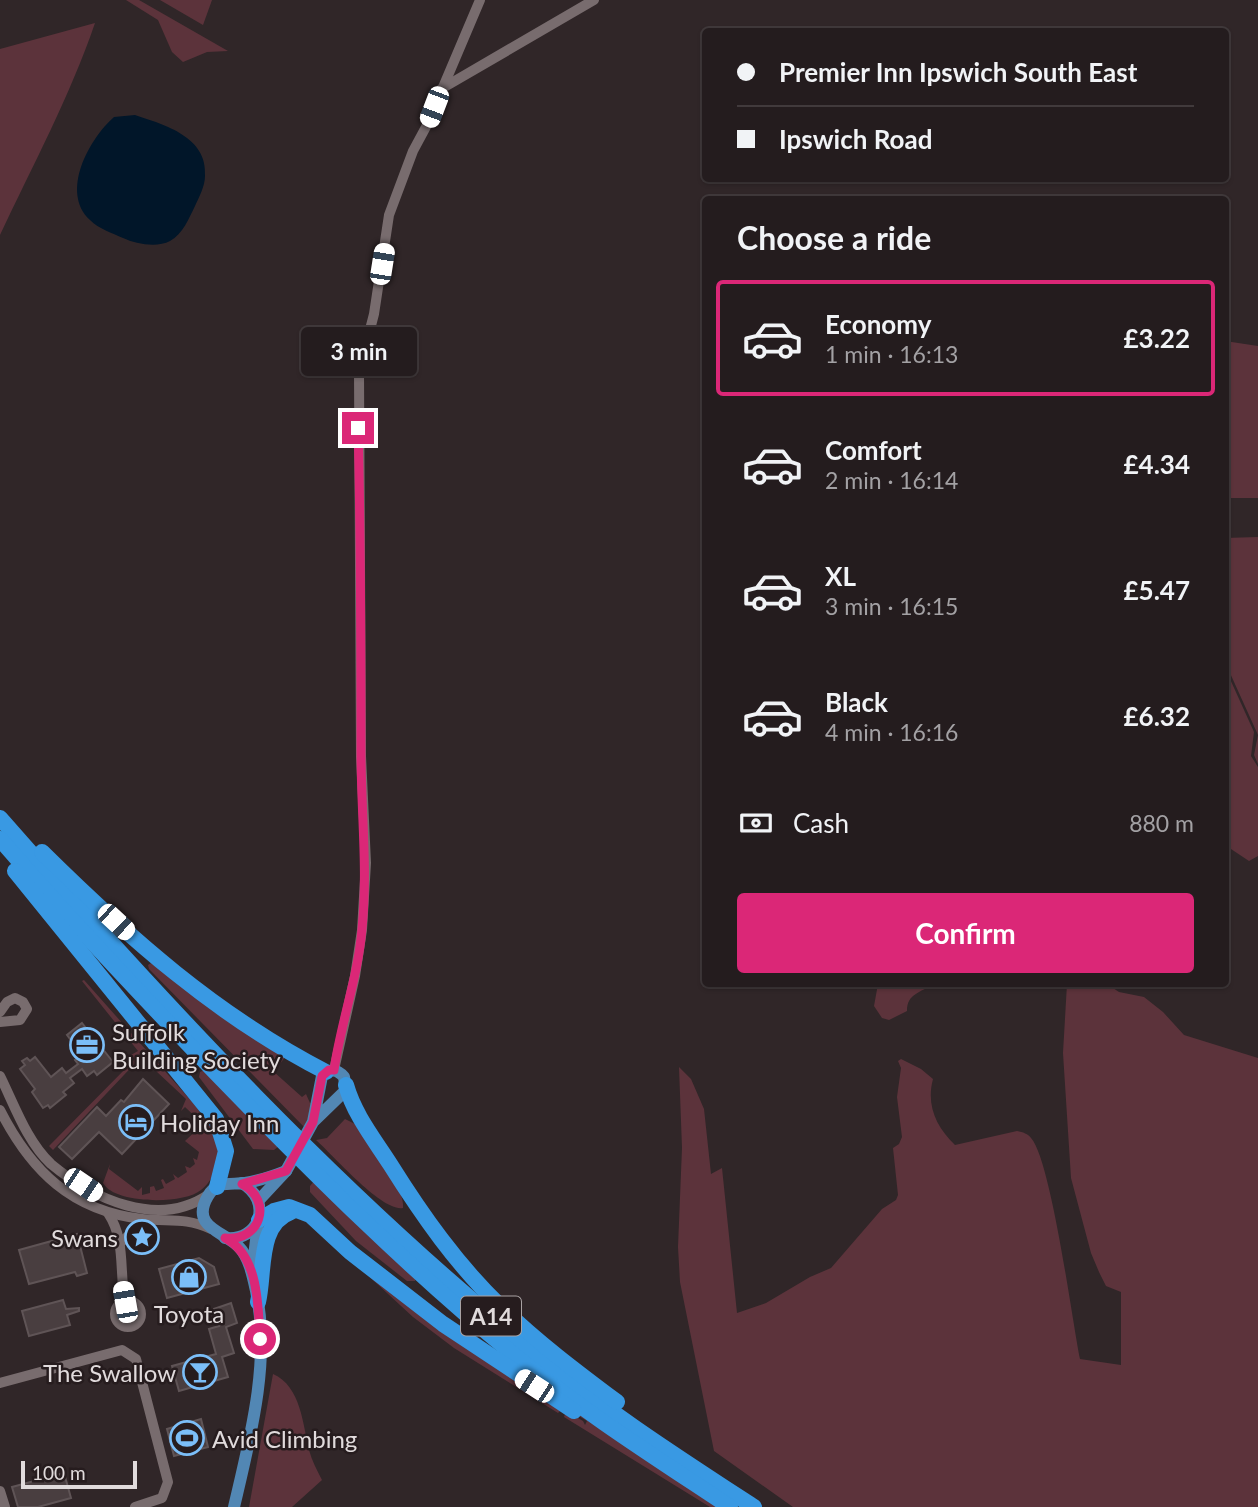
<!DOCTYPE html>
<meta charset="utf-8">
<style>
body{margin:0;font-family:Lato,sans-serif;background:#30292b;color:#f1f3f6;height:100vh;display:flex;flex-direction:column;font-size:26px;white-space:nowrap}
*{box-sizing:border-box;margin:0}
p{font-size:23px;color:#a3a1a4}
.icon{flex:none;width:38px;height:38px;fill:none;stroke:currentColor;stroke-width:2;stroke-linecap:round;stroke-linejoin:round}
.map{position:relative;flex:1;overflow:hidden}
.side{position:absolute;left:702px;top:196px;width:527px;height:791px;display:flex;flex-direction:column;background:#241c1e;border-radius:7px;box-shadow:0 2px 5px #0004,0 0 0 2px #413a3c}
.side>*{flex:none}
.guide{position:absolute;left:702px;top:28px;width:527px;height:154px;border-radius:7px;box-shadow:0 2px 5px #0004,0 0 0 2px #413a3c;display:grid;align-content:center;height:154px;padding:0 35px;background:#241c1e}
.scale{position:absolute;left:21px;bottom:18px;width:116px;box-sizing:border-box;padding-left:7px;border:4px solid #e1dbdc;border-top:0;font-size:19px;line-height:24px;white-space:nowrap;color:#e1dbdc;-webkit-text-stroke:5px #261c1e;paint-order:stroke}
.end{position:absolute;width:32px;height:32px;margin:-16px;border:9px solid #db2777;background:#fff;box-shadow:0 0 0 4px #fff}
.from{border-radius:50%}
.bubble{position:absolute;height:49px;border-radius:7px;background:#241c1e;box-shadow:0 2px 5px #0004,0 0 0 2px #413a3c;font-size:23px;font-weight:700;line-height:49px;text-align:center}
.car{position:absolute;width:21px;height:42px;margin:-21px -10px;border-radius:9px;box-shadow:0 0 5px 2px #0007;background:linear-gradient(#fff 24%,#345 0 40%,#fff 0 76%,#345 0 86%,#fff 0)}
.guide b{display:flex;align-items:center;gap:24px;height:66px;font-size:26px}
.guide b+b{border-top:2px solid #413a3c}
.guide i{width:18px;height:18px;background:#f1f3f6}
ul{padding:0;list-style:none}
li{display:flex;align-items:center;gap:21px;height:116px;margin:0 14px 10px;padding:0 21px;border:4px solid transparent;border-radius:7px}
li div{flex:1}
li b{display:block;font-size:26px}
li em{font-style:normal;font-weight:700}
li.selected{border-color:#db2777}
li>.icon{width:63px;height:63px;stroke-width:1.5}
h2{padding:0 35px;font-size:32px;line-height:84px}
.pay{display:flex;align-items:center;gap:18px;height:77px;padding:0 35px;font-size:26px}
.pay p{margin-inline-start:auto}
.action{display:flex;gap:14px;margin-top:auto;padding:14px 35px}
.action a{flex:1;height:80px;border-radius:7px;background:#db2777;color:#fff;font-size:28px;font-weight:700;line-height:80px;text-align:center}
.map>svg:first-child{display:block}
.green{fill:#5c333b}
.water{fill:#011629}
.building{fill:#493e40;stroke:#5f5456;stroke-width:2}
.lines{fill:none;stroke-linecap:round;stroke-linejoin:round}
.minor{stroke:#786c6e;stroke-width:10}
.major{stroke:#5287b4;stroke-width:12}
.highway{stroke:#3999e3;stroke-width:16}
.route{stroke:#db2777;stroke-width:9}
.labels{text-anchor:middle;dominant-baseline:central;stroke-width:5;stroke-linejoin:round;paint-order:stroke}
.shield{fill:#261c1e;stroke:#a9a2a3;stroke-width:2}
.shield-label{font-size:23px;font-weight:bold;fill:#e1dbdc}
.poi-label{font-size:24px;fill:#e1dbdc;stroke:#261c1e;text-anchor:start}
</style>
<div class="map">
<svg width="1258" height="1507" viewBox="0 0 1258 1507">
<rect width="100%" height="100%" fill="#302628"/>
<g class="green">
<polygon points="126,0 139,0 228,51 207,52 183,62 172,52 158,20"/>
<polygon points="160,0 212,0 203,25"/>
<path d="M 95,23 C 70,96 33,165 0,235 L 0,49 Z"/>
<polygon points="1225,341 1258,346 1258,498 1225,498"/>
<polygon points="1258,537 1258,764 1254,755 1258,735 1225,662 1225,538"/>
<polygon points="1225,668 1254,732 1251,756 1258,767 1258,856 1249,861 1225,845"/>
<polygon points="151,963 285,1057 274,1072 302,1097 306,1094 310,1103 315,1101 308,1131 149,969 148,965"/>
<path d="M 84,980 L 194,1104 L 214,1132 L 222,1135 C 219,1155 218,1177 201,1190 C 183,1205 114,1204 103,1183 L 110,1164 L 109,1169 L 138,1191 L 142,1187 L 142,1195 L 150,1193 L 150,1187 L 154,1186 L 156,1191 L 164,1188 L 161,1180 L 163,1179 L 166,1184 L 175,1179 L 173,1174 L 178,1178 L 187,1172 L 185,1166 L 190,1168 L 195,1164 L 193,1158 L 197,1160 L 199,1152 L 185,1141 L 203,1124 L 185,1107 L 181,1111 L 186,1099 L 141,1057 L 53,1150 L 49,1146 L 135,1059 L 131,1055 L 138,1051 L 82,981 Z"/>
<path d="M 878,984 L 933,984 C 921,993 907,993 907,1011 L 889,1020 L 882,1018 L 874,1006 Z"/>
<path d="M 1067,984 L 1107,984 L 1119,992 L 1144,997 L 1163,1012 L 1184,1035 L 1258,1058 L 1258,1507 L 793,1507 L 714,1451 L 680,1282 L 678,1247 L 682,1148 L 679,1067 L 691,1079 L 704,1109 L 711,1174 L 722,1168 L 737,1313 L 766,1303 L 810,1277 L 831,1268 L 882,1209 L 896,1200 L 898,1195 L 893,1148 L 899,1144 L 902,1137 L 897,1097 L 901,1068 L 898,1061 L 901,1059 L 921,1069 L 933,1079 C 926,1105 936,1127 955,1145 L 1017,1131 C 1023,1132 1028,1134 1031,1138 C 1051,1160 1072,1320 1080,1359 L 1121,1365 L 1121,1292 L 1106,1286 L 1099,1272 L 1091,1253 L 1071,1178 L 1063,1053 Z"/>
<polygon points="207,1069 279,1146 274,1150 253,1149 199,1077 200,1072"/>
<path d="M 345,1119 L 355,1124 C 368,1143 406,1187 403,1208 C 382,1212 333,1155 316,1140 L 327,1138 Z"/>
<polygon points="316,1179 416,1274 415,1281 407,1281 356,1241 310,1192 310,1186"/>
<polygon points="335,1245 481,1356 585,1418 725,1507 710,1507 564,1417 566,1411 583,1421 585,1425 587,1421 564,1407 558,1413 454,1348 413,1317"/>
<path d="M 273,1374 C 301,1386 303,1425 309,1450 C 312,1461 317,1470 322,1480 L 292,1507 L 249,1507 Z"/>
</g>
<path class="water" d="M 135,115 C 165,125 208,137 205,176 C 205,186 199,197 195,206 C 189,218 183,234 170,241 C 157,248 136,244 123,238 C 112,233 99,229 90,220 C 60,192 89,139 114,117 Z"/>
<g class="building">
<polygon points="82,1023 113,1062 97,1075 94,1071 87,1076 82,1069 70,1078 74,1083 63,1092 66,1095 50,1108 48,1105 43,1108 32,1092 35,1089 20,1069 25,1065 22,1061 27,1058 30,1061 35,1057 51,1077 62,1068 66,1073 78,1064 75,1060 82,1055 67,1035"/>
<polygon points="143,1079 169,1104 122,1154 99,1132 72,1159 59,1147 97,1107 106,1116 121,1100 124,1102"/>
<polygon points="77,1234 87,1273 77,1276 75,1272 29,1284 19,1250"/>
<polygon points="199,1258 214,1267 219,1284 167,1298 159,1269"/>
<polygon points="63,1300 66,1309 79,1308 79,1311 67,1315 70,1325 29,1336 22,1311"/>
<polygon points="231,1303 237,1323 226,1327 234,1353 222,1357 228,1377 179,1391 172,1366 216,1354 209,1329 219,1326 214,1309"/>
<polygon points="201,1419 208,1447 174,1456 167,1429"/>
<polygon points="64,1473 71,1498 38,1507 18,1507 12,1487"/>
</g>
<g class="lines">
<g class="minor">
<polyline points="441,89 594,0"/>
<polyline points="0,1012 7,1002 15,998 23,1002 27,1009 20,1020 0,1022"/>
<polyline points="334,1070 355,976 362,930 366,863 361,756 359,372 374,314 389,215 413,151 427,125 480,0"/>
<path d="M 0,1076 C 14,1104 27,1142 51,1164 C 93,1199 158,1229 208,1195"/>
<path d="M 0,1110 C 31,1171 72,1211 142,1219 C 170,1222 184,1217 211,1229"/>
<path d="M 108,1213 C 126,1240 119,1270 125,1302"/>
<polyline points="121,1242 147,1220"/>
<circle cx="128" cy="1314" r="13"/>
<polyline points="0,1383 122,1350 136,1359 168,1482 162,1498 135,1507"/>
<polyline points="0,1491 5,1507"/>
</g>
<g class="major">
<path d="M 259,1200 L 286,1171 L 313,1122 L 346,1090 L 344,1077 C 337,1069 330,1068 322,1076 L 313,1122"/>
<path d="M 225,1238 C 260,1242 273,1201 242,1183"/>
<polyline points="252,1272 258,1224"/>
<path d="M 234,1507 C 250,1439 271,1360 256,1291 C 253,1277 249,1257 239,1247 C 226,1232 189,1228 208,1196 C 217,1180 231,1185 245,1183 C 259,1181 273,1176 286,1171"/>
</g>
<g class="highway">
<path d="M 0,818 C 166,1007 338,1193 534,1352 C 603,1409 679,1458 754,1507"/>
<path d="M 0,839 C 69,919 142,996 215,1072 C 312,1172 410,1270 518,1358 C 585,1413 658,1459 730,1507"/>
<path d="M 42,852 C 128,937 217,1016 326,1072"/>
<polyline points="15,871 216,1119 226,1151 217,1187"/>
<path d="M 346,1085 C 354,1114 374,1139 390,1164 C 422,1215 457,1265 501,1307 C 537,1342 577,1372 617,1402"/>
<polyline points="259,1220 274,1211 289,1207 310,1215 350,1252 443,1324 574,1411"/>
<path d="M 258,1302 C 265,1273 257,1224 291,1212"/>
</g>
</g>
<g class="lines">
<path class="route" d="M 260,1339 C 258,1305 259,1256 225,1238 C 260,1242 274,1201 242,1184 L 286,1171 L 313,1122 L 322,1076 L 329,1070 L 334,1070 C 341,1022 358,977 362,929 C 368,870 361,812 361,753 C 361,645 361,537 358,428"/>
</g>
<defs>
<g id="office-ring" transform="scale(1.75)"><circle r="9.5" fill="#261c1e" stroke="#7bbef8" stroke-width="1.5"/><path d="M-6-3h4V-5.5h4V-3h4V5H-6ZM-1-4.5V-3h2v-1.5ZM-6 0V1H6V0Z" fill="#7bbef8"/></g>
<g id="hotel-ring" transform="scale(1.75)"><circle r="9.5" fill="#261c1e" stroke="#7bbef8" stroke-width="1.5"/><path d="M-6-4.5h1.5V1H6V5H4.5V3h-9V5H-6ZM-4 0a1.8 1.8 0 1 1 3.6 0ZM.5 0V-2.5h3Q6-2.5 6 0Z" fill="#7bbef8"/></g>
<g id="sight-ring" transform="scale(1.75)"><circle r="9.5" fill="#261c1e" stroke="#7bbef8" stroke-width="1.5"/><path d="M0-6L1.8-2.2L6-1.7L2.9 1.2L3.7 5.4L0 3.3L-3.7 5.4L-2.9 1.2L-6-1.7L-1.8-2.2Z" fill="#7bbef8"/></g>
<g id="shop-ring" transform="scale(1.75)"><circle r="9.5" fill="#261c1e" stroke="#7bbef8" stroke-width="1.5"/><path d="M-5-2.5h2.3a2.7 3.5 0 0 1 5.4 0H5L5.5 6h-11ZM-1.5-2.5h3a1.5 2.3 0 0 0-3 0Z" fill="#7bbef8"/></g>
<g id="bar-ring" transform="scale(1.75)"><circle r="9.5" fill="#261c1e" stroke="#7bbef8" stroke-width="1.5"/><path d="M-6-5H6L.8 .8V4.5H3.5V6h-7V4.5H-.8V.8Z" fill="#7bbef8"/></g>
<g id="stadium-ring" transform="scale(1.75)"><circle r="9.5" fill="#261c1e" stroke="#7bbef8" stroke-width="1.5"/><path d="M0-5a6.5 5 0 1 0 0 10a6.5 5 0 1 0 0-10ZM-3.5-1.8h7v3.6h-7Z" fill="#7bbef8"/></g>
</defs>
<g fill-rule="evenodd">
<use href="#office-ring" x="87" y="1045"/>
<use href="#hotel-ring" x="136" y="1122"/>
<use href="#sight-ring" x="142" y="1237"/>
<use href="#shop-ring" x="189" y="1277"/>
<use href="#bar-ring" x="200" y="1372"/>
<use href="#stadium-ring" x="187" y="1438"/>
</g>
<g class="labels">
<rect class="shield" x="461" y="1296.5" width="60" height="39" rx="5"/>
<g class="shield-label">
<text x="491" y="1316">A14</text>
</g>
<g class="poi-label">
<text x="112" y="1031">Suffolk<tspan x="112" dy="28">Building Society</tspan></text>
<text x="160" y="1122">Holiday Inn</text>
<text x="118" y="1237" text-anchor="end">Swans</text>
<text x="189" y="1313" text-anchor="middle">Toyota</text>
<text x="176" y="1372" text-anchor="end">The Swallow</text>
<text x="212" y="1438">Avid Climbing</text>
</g>
</g>
</svg>
<div class="scale">100 m</div>
<i class="end from" style="left:260px;top:1339px"></i>
<i class="end" style="left:358px;top:428px"></i>
<div class="bubble" style="left:301px;top:327px;width:116px">3 min</div>
<i class="car" style="left:434px;top:107px;rotate:201deg"></i>
<i class="car" style="left:382px;top:264px;rotate:9deg"></i>
<i class="car" style="left:116px;top:922px;rotate:133deg"></i>
<i class="car" style="left:83px;top:1185px;rotate:124deg"></i>
<i class="car" style="left:125px;top:1302px;rotate:350deg"></i>
<i class="car" style="left:534px;top:1386px;rotate:303deg"></i>
<div class="guide">
<b><i class="from"></i>Premier Inn Ipswich South East</b>
<b><i></i>Ipswich Road</b>
</div>
<section class="side">
<h2>Choose a ride</h2>
<ul>
<li class="selected"><svg class="icon" aria-label="car" viewBox="0 0 24 24"><path d="M5 17H2v-5l4-1 3-4h7l3 4 3 1v5h-3M9 17h6M6 11h13"/><circle cx="7" cy="17" r="2"/><circle cx="17" cy="17" r="2"/></svg><div><b>Economy</b><p>1 min · 16:13</p></div><em>£3.22</em></li>
<li><svg class="icon" aria-label="car" viewBox="0 0 24 24"><path d="M5 17H2v-5l4-1 3-4h7l3 4 3 1v5h-3M9 17h6M6 11h13"/><circle cx="7" cy="17" r="2"/><circle cx="17" cy="17" r="2"/></svg><div><b>Comfort</b><p>2 min · 16:14</p></div><em>£4.34</em></li>
<li><svg class="icon" aria-label="car" viewBox="0 0 24 24"><path d="M5 17H2v-5l4-1 3-4h7l3 4 3 1v5h-3M9 17h6M6 11h13"/><circle cx="7" cy="17" r="2"/><circle cx="17" cy="17" r="2"/></svg><div><b>XL</b><p>3 min · 16:15</p></div><em>£5.47</em></li>
<li><svg class="icon" aria-label="car" viewBox="0 0 24 24"><path d="M5 17H2v-5l4-1 3-4h7l3 4 3 1v5h-3M9 17h6M6 11h13"/><circle cx="7" cy="17" r="2"/><circle cx="17" cy="17" r="2"/></svg><div><b>Black</b><p>4 min · 16:16</p></div><em>£6.32</em></li>
</ul>
<div class="pay"><svg class="icon" aria-label="cash" viewBox="0 0 24 24"><path d="M3 7h18v10H3z"/><circle cx="12" cy="12" r="2"/></svg>Cash<p>880 m</p></div>
<div class="action"><a>Confirm</a></div>
</section>
</div>
